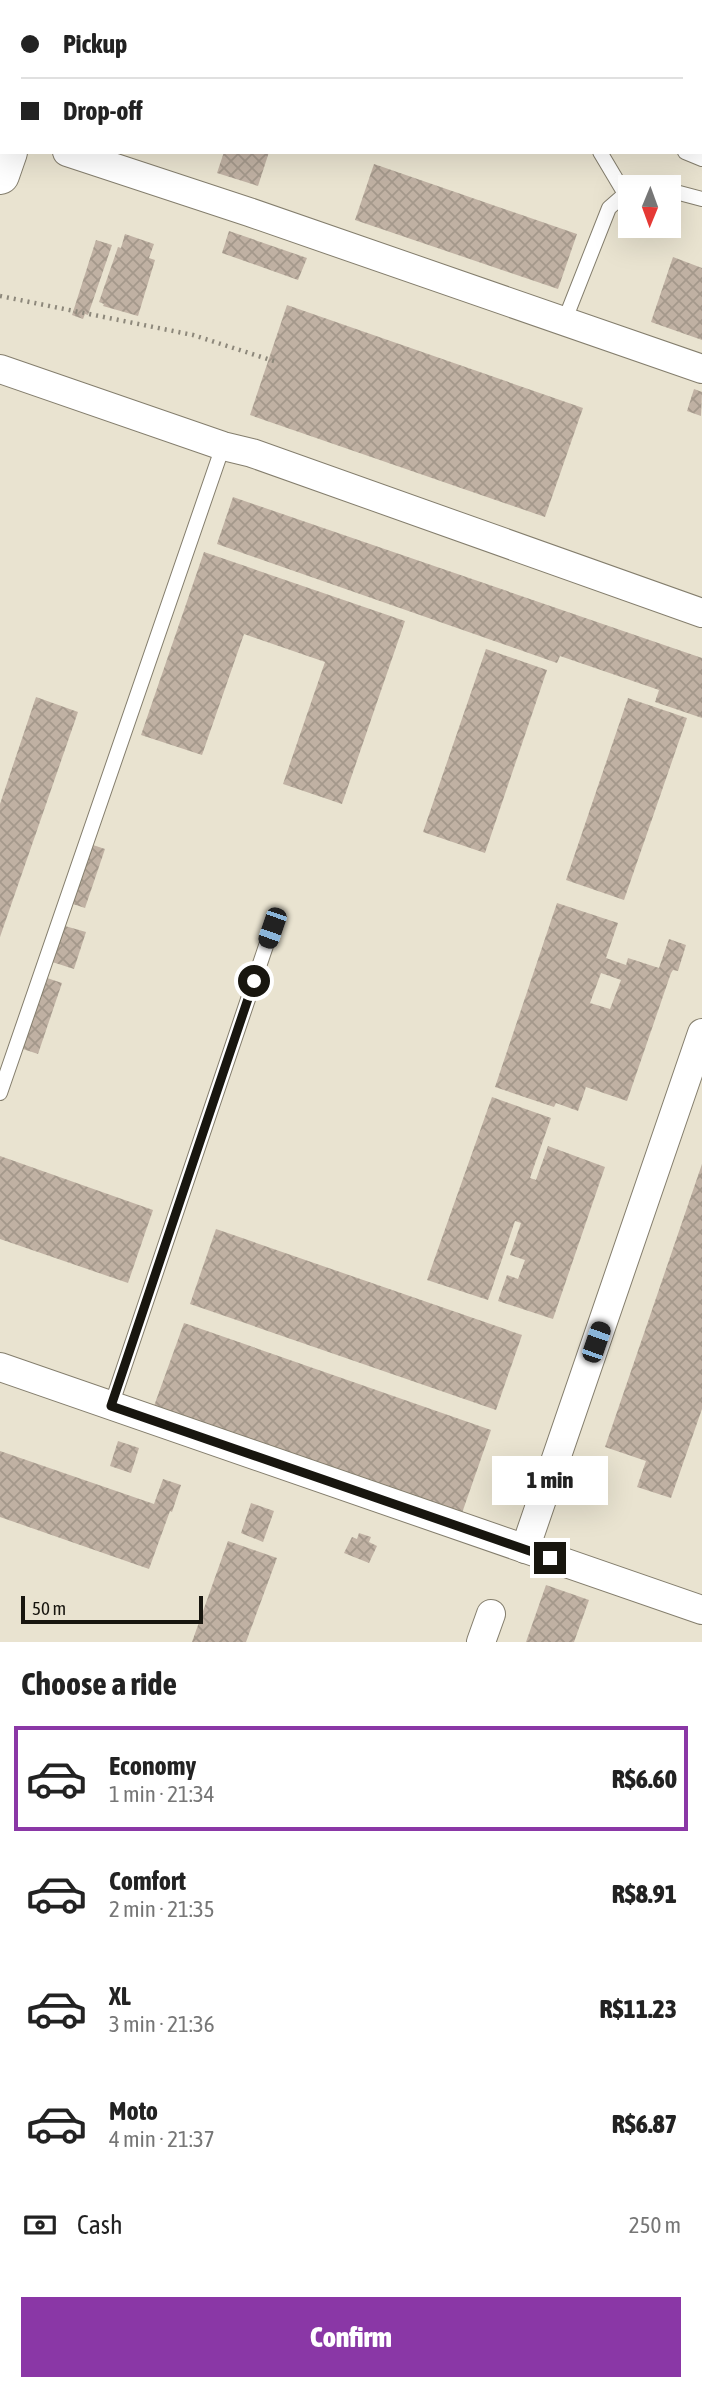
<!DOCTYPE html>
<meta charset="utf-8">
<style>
body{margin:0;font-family:"Asap Condensed",sans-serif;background:#f2f2f2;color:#222;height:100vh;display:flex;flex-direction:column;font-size:26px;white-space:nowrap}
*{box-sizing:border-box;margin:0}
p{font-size:23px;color:#767676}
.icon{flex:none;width:38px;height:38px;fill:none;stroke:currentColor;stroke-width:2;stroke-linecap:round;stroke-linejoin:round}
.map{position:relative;height:1642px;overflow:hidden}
.details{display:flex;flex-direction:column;background:#fff;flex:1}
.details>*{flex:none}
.hud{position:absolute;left:0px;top:0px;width:704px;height:154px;box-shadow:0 7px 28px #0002;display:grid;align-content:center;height:154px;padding:0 21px;background:#fff}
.needle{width:46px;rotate:181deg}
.fabs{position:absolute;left:618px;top:175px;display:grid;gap:14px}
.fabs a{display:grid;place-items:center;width:63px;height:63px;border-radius:0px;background:#fff;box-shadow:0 7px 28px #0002;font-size:35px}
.scale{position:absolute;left:21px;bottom:18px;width:182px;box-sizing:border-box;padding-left:7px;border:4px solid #18160f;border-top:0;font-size:19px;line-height:24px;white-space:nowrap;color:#18160f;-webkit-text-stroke:5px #e9e3d0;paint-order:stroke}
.end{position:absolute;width:32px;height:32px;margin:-16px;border:9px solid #18160f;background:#fff;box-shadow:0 0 0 4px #fff}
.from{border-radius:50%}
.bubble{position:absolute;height:49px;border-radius:0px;background:#fff;box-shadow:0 7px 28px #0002;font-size:23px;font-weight:800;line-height:49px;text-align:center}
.car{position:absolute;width:21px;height:42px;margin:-21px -10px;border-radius:9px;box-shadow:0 0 5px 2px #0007;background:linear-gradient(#222 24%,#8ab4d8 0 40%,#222 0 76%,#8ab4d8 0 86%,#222 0)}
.hud b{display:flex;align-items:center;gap:24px;height:66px;font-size:26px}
.hud b+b{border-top:2px solid #e0e0e0}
.hud i{width:18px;height:18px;background:#222}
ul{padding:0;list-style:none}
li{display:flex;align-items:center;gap:21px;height:105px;margin:0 14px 10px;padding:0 7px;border:4px solid transparent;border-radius:0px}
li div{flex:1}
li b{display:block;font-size:26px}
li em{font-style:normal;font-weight:800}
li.current{border-color:#8a37a6}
li>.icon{width:63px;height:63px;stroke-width:1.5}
h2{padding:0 21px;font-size:32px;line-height:84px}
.pay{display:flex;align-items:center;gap:18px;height:77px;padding:0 21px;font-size:26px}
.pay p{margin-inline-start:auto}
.action{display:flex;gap:14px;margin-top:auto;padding:14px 21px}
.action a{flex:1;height:80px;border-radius:0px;background:#8a37a6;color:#fff;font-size:28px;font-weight:800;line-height:80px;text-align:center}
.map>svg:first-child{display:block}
.building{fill:url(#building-cross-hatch);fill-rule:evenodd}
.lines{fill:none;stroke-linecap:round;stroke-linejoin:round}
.lane-casing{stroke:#847e6d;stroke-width:16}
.street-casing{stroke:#847e6d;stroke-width:30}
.primary-casing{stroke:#847e6d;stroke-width:40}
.path{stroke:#8d887b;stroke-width:4.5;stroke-dasharray:2 5;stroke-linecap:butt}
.lane{stroke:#fff;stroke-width:14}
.street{stroke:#fff;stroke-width:28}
.primary{stroke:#fff;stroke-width:38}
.route{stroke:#18160f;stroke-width:9}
</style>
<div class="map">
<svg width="702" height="1642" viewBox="0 0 702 1642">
<defs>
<pattern id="building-cross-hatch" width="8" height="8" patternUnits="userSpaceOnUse" patternTransform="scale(1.75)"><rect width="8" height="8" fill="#c0b1a3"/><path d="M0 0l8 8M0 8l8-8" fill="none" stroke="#a4988b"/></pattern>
</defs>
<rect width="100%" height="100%" fill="#e9e3d0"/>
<g class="building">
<polygon points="224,152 269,152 258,186 217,173"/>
<polygon points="374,164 577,234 558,289 355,220"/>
<polygon points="229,231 307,258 298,280 222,253"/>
<polygon points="125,234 154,244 149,258 155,260 138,316 103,306 104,304 99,302 118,247 121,248"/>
<polygon points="96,240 112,245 88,315 85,314 83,319 72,315"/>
<polygon points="673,257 702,268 702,340 651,322"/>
<polygon points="287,305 583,408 545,517 250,415"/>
<polygon points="694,389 702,392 701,416 687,411"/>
<polygon points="233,497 702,658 702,718 655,702 659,690 560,656 557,663 217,544"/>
<polygon points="204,552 405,621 342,804 283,784 325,662 244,634 202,755 141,735"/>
<polygon points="486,649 547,670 485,853 423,832"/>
<polygon points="36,697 78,712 0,937 0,804"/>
<polygon points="628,698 687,718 624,900 566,880"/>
<polygon points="90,844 105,849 85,908 70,903"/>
<path d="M 557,903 L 618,923 L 606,958 L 626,965 L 628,958 L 659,968 L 669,939 L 686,945 L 678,971 L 673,970 L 671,973 L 627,1101 L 586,1087 L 578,1111 L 556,1103 L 554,1107 L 495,1087 ZM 601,973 L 621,980 L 610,1009 L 590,1003 Z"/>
<polygon points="58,924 86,932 74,969 46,960"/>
<polygon points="41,976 62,983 38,1054 17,1047"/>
<polygon points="492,1097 551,1118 530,1178 536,1180 548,1146 605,1167 553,1319 498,1301 507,1275 518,1279 525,1260 510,1255 521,1223 515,1221 488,1300 427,1280"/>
<polygon points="0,1156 153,1210 128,1283 0,1239"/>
<polygon points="702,1164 702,1409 671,1498 637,1487 646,1461 605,1447"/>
<polygon points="216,1229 522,1335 496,1410 190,1304"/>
<polygon points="184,1323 491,1430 462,1513 154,1406"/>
<polygon points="118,1441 139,1448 131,1473 110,1466"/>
<polygon points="0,1451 154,1504 163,1479 181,1485 172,1512 170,1511 149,1569 0,1517"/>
<polygon points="251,1503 274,1511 263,1542 241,1533"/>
<polygon points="359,1533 371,1537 369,1542 377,1546 369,1563 344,1553 352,1537 357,1539"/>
<polygon points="228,1541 277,1558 246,1642 192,1642"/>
<polygon points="546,1585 589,1600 574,1642 526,1642"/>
</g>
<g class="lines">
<g class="lane-casing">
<g id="lane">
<polyline points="508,0 509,2"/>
<polyline points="136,2 137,0"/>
<polyline points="244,2 245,0"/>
<polyline points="0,3 1,0"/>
<polyline points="0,46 2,46"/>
<polyline points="600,152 625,194"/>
<polyline points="685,152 702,159"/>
<polyline points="668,190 702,199"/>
<polyline points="564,322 609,208 625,194 630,192"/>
<polyline points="0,1093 223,446"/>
<polyline points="111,1406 272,928"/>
</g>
</g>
<g class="street-casing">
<g id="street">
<polyline points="67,152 249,212 702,369"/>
<polyline points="0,369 223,446 252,453 702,613"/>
<polyline points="0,1367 702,1610"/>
<polyline points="525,1549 702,1033"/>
<polyline points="481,1642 491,1614"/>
</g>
</g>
<g class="primary-casing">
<g id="primary">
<polyline points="60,2 60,0"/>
<polyline points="0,175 8,152"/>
</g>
</g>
<polyline class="path" points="0,296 193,335 277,362"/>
<use href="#lane" class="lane"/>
<use href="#street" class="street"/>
<use href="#primary" class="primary"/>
</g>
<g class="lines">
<polyline class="route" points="254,981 111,1406 550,1558"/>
</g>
</svg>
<div class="fabs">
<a><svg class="needle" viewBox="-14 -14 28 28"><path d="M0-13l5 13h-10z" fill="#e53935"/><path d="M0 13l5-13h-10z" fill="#767676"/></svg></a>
</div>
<div class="scale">50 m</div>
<i class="end from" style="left:254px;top:981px"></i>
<i class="end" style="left:550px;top:1558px"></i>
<div class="bubble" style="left:492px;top:1456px;width:116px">1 min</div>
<i class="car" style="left:272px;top:928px;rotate:199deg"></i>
<i class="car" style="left:596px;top:1342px;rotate:19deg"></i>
<div class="hud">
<b><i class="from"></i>Pickup</b>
<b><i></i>Drop-off</b>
</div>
</div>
<section class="details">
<h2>Choose a ride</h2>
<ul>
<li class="current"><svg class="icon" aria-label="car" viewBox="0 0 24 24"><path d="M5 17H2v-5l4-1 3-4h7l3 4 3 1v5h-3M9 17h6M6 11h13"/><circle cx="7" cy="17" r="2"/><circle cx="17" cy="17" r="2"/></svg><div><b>Economy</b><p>1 min · 21:34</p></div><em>R$6.60</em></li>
<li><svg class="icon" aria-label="car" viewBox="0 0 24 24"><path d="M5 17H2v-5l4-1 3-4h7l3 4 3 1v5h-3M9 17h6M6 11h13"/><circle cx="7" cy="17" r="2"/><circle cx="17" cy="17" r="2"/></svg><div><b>Comfort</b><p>2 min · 21:35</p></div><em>R$8.91</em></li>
<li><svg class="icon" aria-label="car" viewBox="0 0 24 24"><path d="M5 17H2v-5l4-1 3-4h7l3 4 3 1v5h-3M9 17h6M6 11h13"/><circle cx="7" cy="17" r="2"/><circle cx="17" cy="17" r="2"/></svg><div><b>XL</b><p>3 min · 21:36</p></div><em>R$11.23</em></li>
<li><svg class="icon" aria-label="car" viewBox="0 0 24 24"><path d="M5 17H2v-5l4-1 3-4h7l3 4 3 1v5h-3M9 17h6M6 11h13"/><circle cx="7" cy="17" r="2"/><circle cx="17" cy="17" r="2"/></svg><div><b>Moto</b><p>4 min · 21:37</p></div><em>R$6.87</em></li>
</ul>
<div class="pay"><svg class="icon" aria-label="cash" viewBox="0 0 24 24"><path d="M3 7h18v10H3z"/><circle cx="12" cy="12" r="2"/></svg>Cash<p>250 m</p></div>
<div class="action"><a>Confirm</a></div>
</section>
